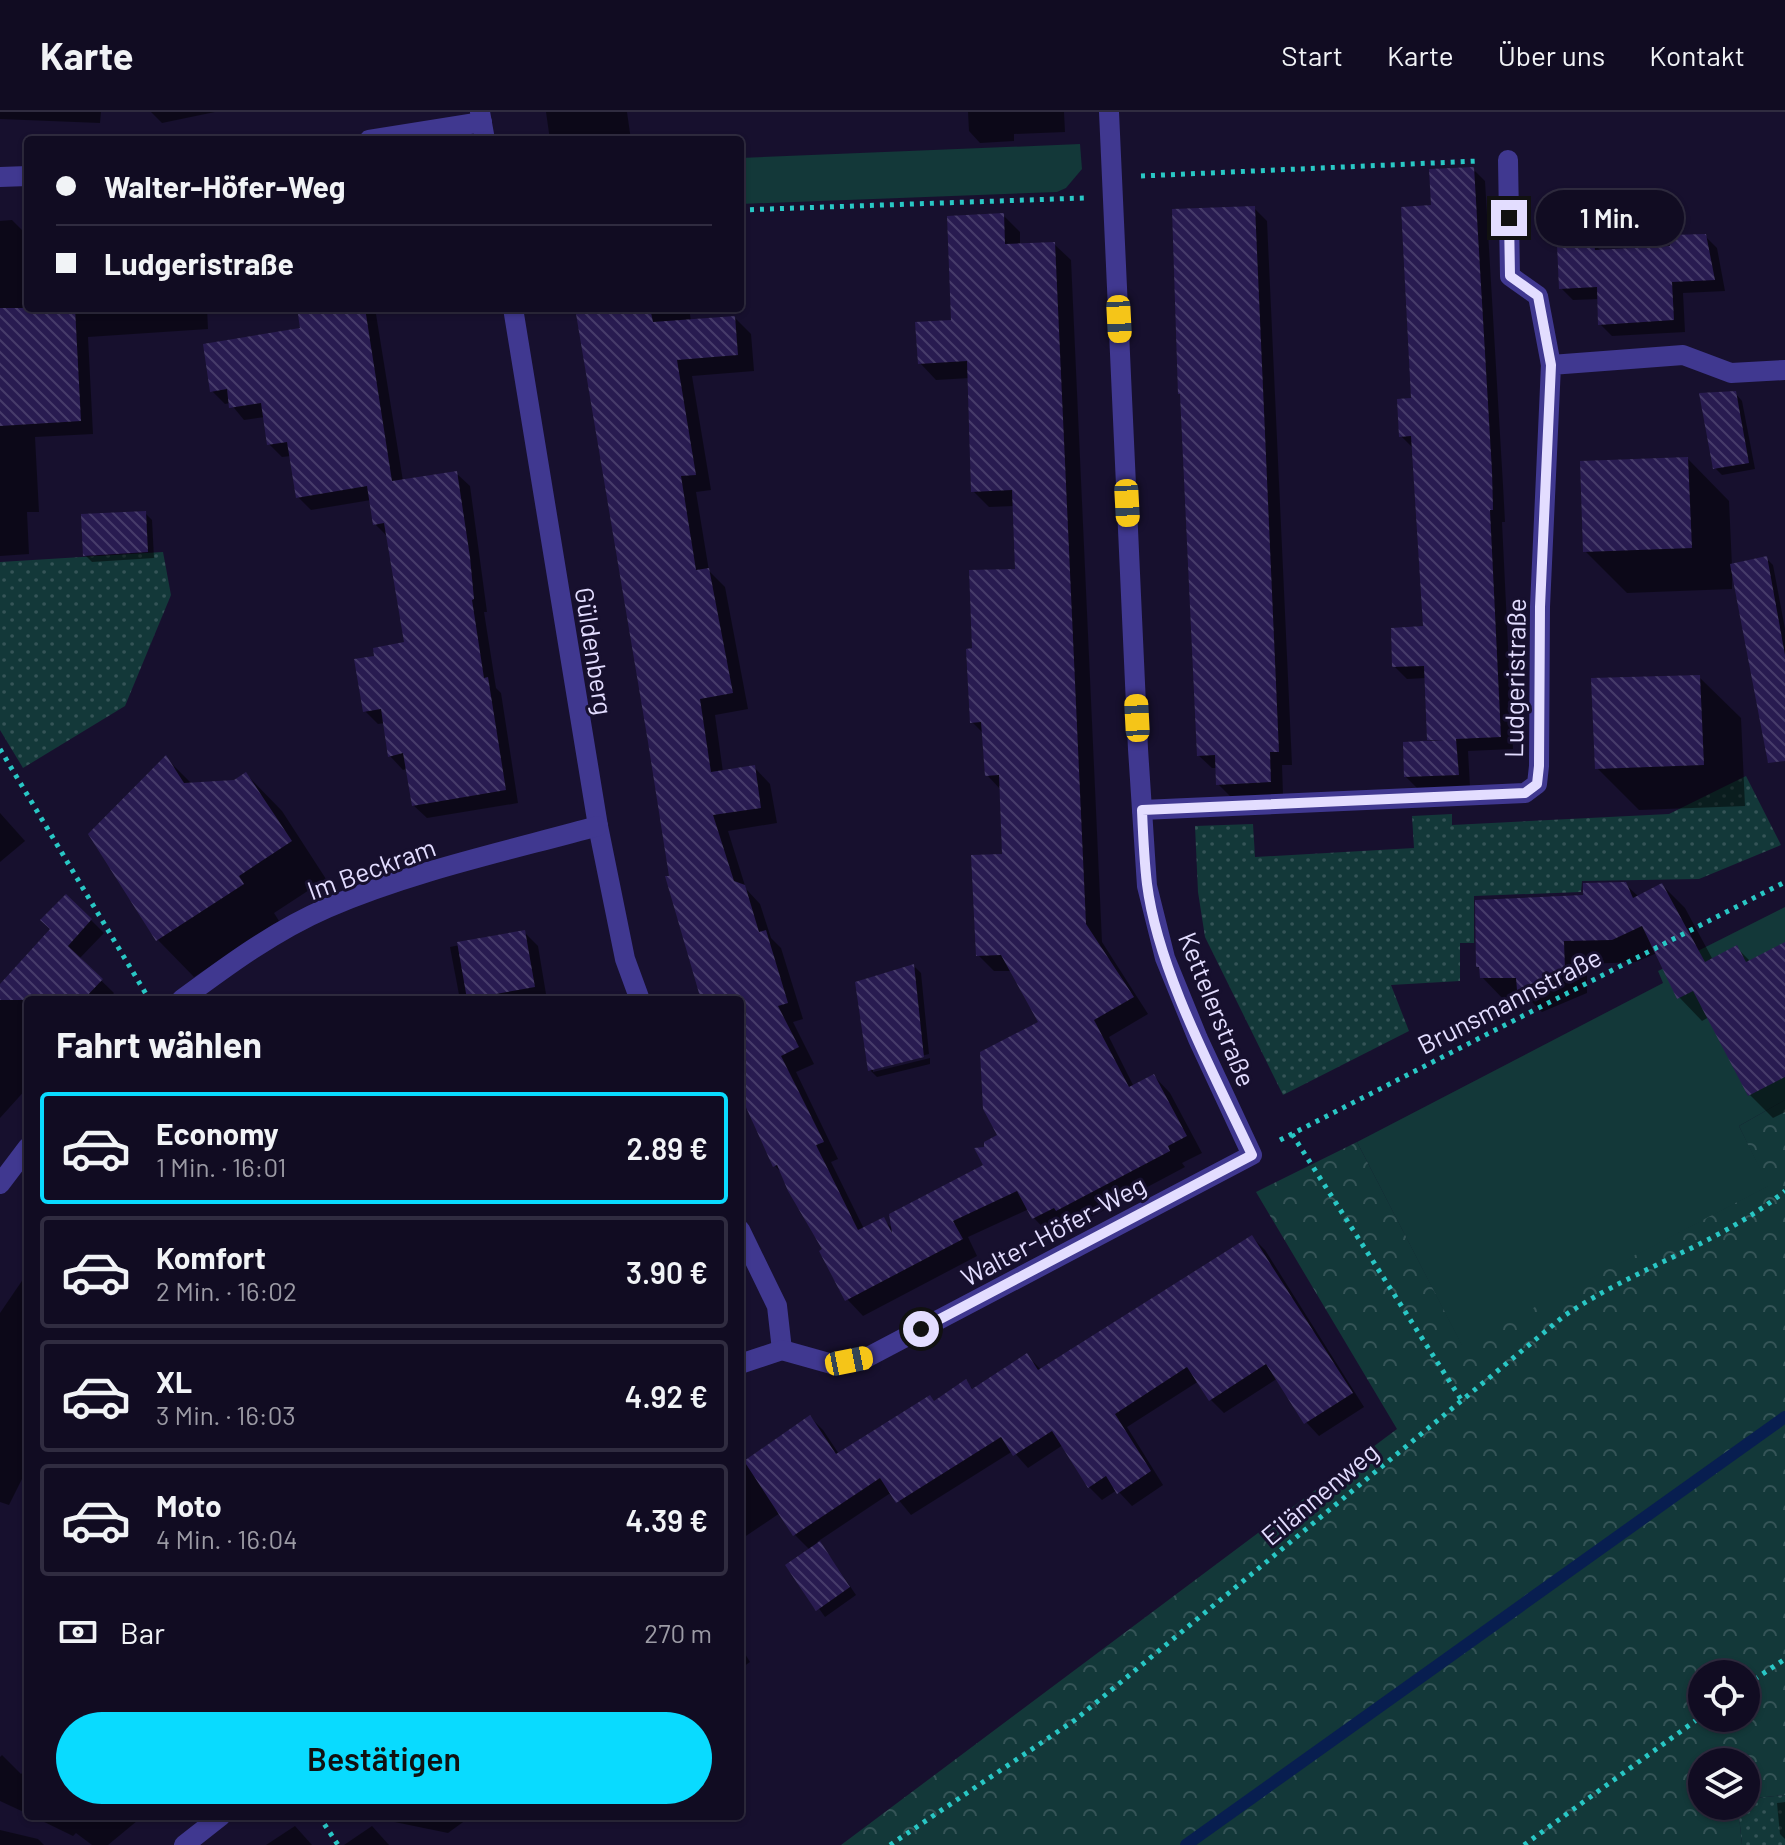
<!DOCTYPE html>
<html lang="de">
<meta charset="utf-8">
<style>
body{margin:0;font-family:Barlow,sans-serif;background:#1a152a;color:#f1f3f6;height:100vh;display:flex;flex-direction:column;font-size:30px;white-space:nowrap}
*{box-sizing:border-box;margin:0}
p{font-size:26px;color:#9c9ba5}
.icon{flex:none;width:44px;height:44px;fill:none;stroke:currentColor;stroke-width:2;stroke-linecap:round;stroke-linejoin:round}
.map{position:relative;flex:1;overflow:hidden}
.side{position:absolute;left:24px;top:884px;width:720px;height:824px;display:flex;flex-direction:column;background:#110c22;border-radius:8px;box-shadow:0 2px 6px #0004,0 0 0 2px #302c40}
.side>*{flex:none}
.banner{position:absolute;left:24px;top:24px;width:720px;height:176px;border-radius:8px;box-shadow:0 2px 6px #0004,0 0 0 2px #302c40;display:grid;align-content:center;height:176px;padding:0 32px;background:#110c22}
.controls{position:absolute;left:1688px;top:1548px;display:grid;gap:16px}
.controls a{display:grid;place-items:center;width:72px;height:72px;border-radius:50%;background:#110c22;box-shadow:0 2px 6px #0004,0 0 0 2px #302c40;font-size:40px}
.end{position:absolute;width:36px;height:36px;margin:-18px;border:10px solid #e3ddff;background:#111;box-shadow:0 0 0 4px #111}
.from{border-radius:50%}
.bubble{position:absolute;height:56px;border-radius:28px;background:#110c22;box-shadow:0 2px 6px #0004,0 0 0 2px #302c40;font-size:26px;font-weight:600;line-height:56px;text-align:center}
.car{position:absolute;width:24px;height:48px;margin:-24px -12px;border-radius:10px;box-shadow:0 0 6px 2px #0007;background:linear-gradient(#f5c518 24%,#345 0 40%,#f5c518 0 76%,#345 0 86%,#f5c518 0)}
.banner b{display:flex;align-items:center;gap:28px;height:76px;font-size:30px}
.banner b+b{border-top:2px solid #302c40}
.banner i{width:20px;height:20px;background:#f1f3f6}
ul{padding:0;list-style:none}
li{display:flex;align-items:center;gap:24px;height:112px;margin:0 16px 12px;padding:0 16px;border:4px solid #302c40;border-radius:8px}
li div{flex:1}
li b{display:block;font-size:30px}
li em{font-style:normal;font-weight:600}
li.active{border-color:#09dbff}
li>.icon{width:72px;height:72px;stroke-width:1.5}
h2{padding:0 32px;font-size:36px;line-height:96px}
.pay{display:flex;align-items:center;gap:20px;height:88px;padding:0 32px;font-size:30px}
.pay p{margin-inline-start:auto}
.primary-button{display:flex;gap:16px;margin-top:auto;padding:16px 32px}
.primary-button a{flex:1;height:92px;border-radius:48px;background:#09dbff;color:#111;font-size:32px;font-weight:600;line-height:92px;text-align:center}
header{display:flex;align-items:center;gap:48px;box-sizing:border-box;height:112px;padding:0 40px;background:#110c22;border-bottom:2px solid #302c40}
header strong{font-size:38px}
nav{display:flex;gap:44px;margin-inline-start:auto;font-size:28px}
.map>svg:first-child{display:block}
.grass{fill:#133839}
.forest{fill:url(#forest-crowns);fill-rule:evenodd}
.park{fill:url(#park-dots)}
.shadow{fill:#0007}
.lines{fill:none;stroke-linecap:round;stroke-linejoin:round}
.stream{stroke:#081e50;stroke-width:12}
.building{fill:url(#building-back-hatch)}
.path{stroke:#29c7c5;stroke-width:5;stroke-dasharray:4 6;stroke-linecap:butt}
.street{stroke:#403890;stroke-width:20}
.route{stroke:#e3ddff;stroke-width:10}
.labels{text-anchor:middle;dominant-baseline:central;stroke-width:6;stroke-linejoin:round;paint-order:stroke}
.street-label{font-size:26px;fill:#e3ddff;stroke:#17102e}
</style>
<header>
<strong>Karte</strong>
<nav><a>Start</a><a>Karte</a><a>Über uns</a><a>Kontakt</a></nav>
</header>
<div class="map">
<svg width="1785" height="1733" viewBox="0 0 1785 1733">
<defs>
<pattern id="forest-crowns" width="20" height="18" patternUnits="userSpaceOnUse" patternTransform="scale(2)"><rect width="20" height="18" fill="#133839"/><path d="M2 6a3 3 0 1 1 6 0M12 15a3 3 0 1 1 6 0" fill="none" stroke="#355457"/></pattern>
<pattern id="park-dots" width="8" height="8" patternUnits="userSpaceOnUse" patternTransform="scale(2)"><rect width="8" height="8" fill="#133839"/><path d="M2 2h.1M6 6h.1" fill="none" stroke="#355457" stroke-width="1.8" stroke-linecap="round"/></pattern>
<pattern id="building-back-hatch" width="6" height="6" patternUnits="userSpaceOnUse" patternTransform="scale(2)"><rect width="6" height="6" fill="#281b50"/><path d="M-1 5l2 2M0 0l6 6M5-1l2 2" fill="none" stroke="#473c6a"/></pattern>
</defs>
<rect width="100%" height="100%" fill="#17102e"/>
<g class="grass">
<polygon points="1080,32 1082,57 1066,76 1057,80 740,92 740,46"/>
<polygon points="1785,795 1785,988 1739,1014 1769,1074 1462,1234 1357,1030 1663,871 1658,859"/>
</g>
<path class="forest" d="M 1785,988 L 1785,1683 L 1746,1687 L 1746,1650 L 1702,1650 L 1702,1694 L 1738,1694 L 1742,1733 L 841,1733 L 1397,1317 L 1256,1080 L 1357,1030 L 1462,1233 L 1768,1074 L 1739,1014 ZM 1702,1562 L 1746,1562 L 1746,1606 L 1702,1606 Z"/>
<g class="park">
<polygon points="163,440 171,483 125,594 23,656 0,618 0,450"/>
<polygon points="1746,664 1781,733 1699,767 1582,769 1581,780 1474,784 1474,831 1460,831 1460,869 1391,873 1409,919 1283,983 1205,825 1198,780 1195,714 1253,712 1255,745 1414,736 1412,704 1452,702 1452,713 1669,702"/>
<polygon points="1785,1683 1785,1733 1742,1733 1738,1694 1746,1694 1746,1687"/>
</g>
<g class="shadow">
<polygon points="0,0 101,0 100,11 0,7"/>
<polygon points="151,0 215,0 162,11"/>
<polygon points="546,0 627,0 631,28 550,28"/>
<polygon points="968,0 1064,0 1065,20 1014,22 1014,29 980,31 969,19"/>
<polygon points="1473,57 1485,69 1503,373 1505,410 1502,410 1513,637 1468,639 1470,675 1418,677 1406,665 1432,630 1429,627 1426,566 1407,567 1394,554 1425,516 1414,337 1401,324 1413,288 1433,95"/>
<polygon points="1254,96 1267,109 1292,653 1282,653 1283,683 1231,685 1218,672 1218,656 1212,656 1198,643"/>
<polygon points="1004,104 1020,120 1020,133 1054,132 1071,148 1102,830 1148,902 1109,925 1134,975 1154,964 1170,981 1202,1041 1182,1051 1185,1055 1074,1114 1071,1111 1049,1122 1033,1105 1029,1097 968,1125 977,1144 863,1204 847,1187 825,1138 782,1061 775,1054 740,980 740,888 703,888 671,765 577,196 689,196 691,209 735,206 751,222 754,259 692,264 711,378 696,380 709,459 725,475 748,597 715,603 723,660 754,655 770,672 777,711 728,719 746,777 760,792 771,826 781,836 803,907 793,910 814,952 796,960 838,1047 831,1050 864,1117 883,1107 893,1117 985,1054 986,1037 1000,1024 1041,911 1012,859 994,859 978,843 1004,744 1001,678 987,663 984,622 972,610 974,538 1017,458 1014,394 989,395 973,379 970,266 936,268 920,251 953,210"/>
<polygon points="12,108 22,118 28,118 28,196 207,196 208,217 88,225 93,322 35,325 39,400 27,400 29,442 0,444 0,109"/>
<polygon points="1705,124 1717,136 1725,179 1683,181 1685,220 1612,224 1600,212 1599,187 1573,188 1561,176 1594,132 1602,140 1672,136"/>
<polygon points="299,196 375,196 403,369 456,361 470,374 487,500 484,500 496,576 501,581 518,691 427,706 413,693 408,656 403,658 390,644 385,611 378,612 365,599 376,546 406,532 389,426 375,412 371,388 311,398 298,385 291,344 282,345 269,332 265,305 244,308 230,291 225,292 212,279 303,218"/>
<polygon points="1735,281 1742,289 1755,357 1722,363 1715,356"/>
<polygon points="1688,347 1729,389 1732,454 1766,446 1773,453 1785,517 1785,646 1734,463 1732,463 1732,477 1627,481 1585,439"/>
<polygon points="145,401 152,408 154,446 92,450 85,443"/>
<polygon points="1699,565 1741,606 1745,694 1639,698 1597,656"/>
<polygon points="166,646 193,673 235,670 246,662 282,699 326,767 274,801 279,809 194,865 158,828 90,723"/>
<polygon points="0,701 25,729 0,750"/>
<polygon points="1625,772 1639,785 1662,773 1685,796 1713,848 1737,836 1751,850 1785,832 1785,1000 1773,1006 1750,983 1709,905 1702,909 1679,885 1657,841 1636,850 1587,852 1587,881 1542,900 1531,889 1505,889 1482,865 1481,858 1478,854 1585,785"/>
<polygon points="91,808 104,821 79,847 114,881 108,888 28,888 28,975 0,1006 0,875"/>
<polygon points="524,820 538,834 547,888 460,888 450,835"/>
<polygon points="914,854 921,861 929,942 873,956 873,960 930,946 930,952 877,965 870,958"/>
<polygon points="1252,1125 1265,1138 1364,1295 1319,1324 1306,1310 1278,1266 1224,1301 1211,1288 1199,1269 1127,1315 1163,1373 1132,1394 1117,1378 1102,1388 1089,1375 1063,1333 1028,1356 1013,1339 911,1403 892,1380 817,1430 826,1439 856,1483 825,1505 788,1453 810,1438 795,1423 780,1401 740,1428 740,1353 810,1305 823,1318 839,1342 935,1291 965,1269 974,1278 1027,1243 1041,1258"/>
<polygon points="28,1160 28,1355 9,1393 0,1390 0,1201"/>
<polygon points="740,1534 750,1550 740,1557"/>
<polygon points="2,1643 21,1662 28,1656 28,1702 0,1689 0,1645"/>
<polygon points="1785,1690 1785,1727 1780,1722 1777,1691"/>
<polygon points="32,1704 143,1704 108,1733 92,1733 76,1721 73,1724"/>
<polygon points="377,1704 470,1704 470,1705 448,1721 380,1707"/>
<polygon points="295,1714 312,1733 266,1733"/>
<polygon points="372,1714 389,1733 344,1733"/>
<polygon points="0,1718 38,1727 44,1733 0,1733"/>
</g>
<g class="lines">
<polyline class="stream" points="1186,1733 1785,1305"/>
</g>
<g class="building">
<polygon points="1474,55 1492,359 1493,398 1490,398 1501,625 1456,627 1459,663 1404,665 1403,630 1445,628 1427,628 1424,554 1392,555 1391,516 1423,514 1411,324 1399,325 1397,287 1411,286 1401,95 1431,93 1429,57"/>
<polygon points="1255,94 1279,640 1270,640 1271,670 1216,673 1215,643 1197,644 1180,282 1178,282 1172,97"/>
<polygon points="1004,101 1005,132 1055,130 1086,812 1134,885 1094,908 1129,975 1154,962 1187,1024 1168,1034 1170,1039 1056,1099 1054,1096 1032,1107 1017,1079 953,1109 963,1127 845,1189 819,1139 822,1137 788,1079 777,1053 773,1055 740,982 740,888 701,888 665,764 669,764 648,630 575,196 650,196 653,210 735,204 738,243 677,248 696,363 681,364 696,458 709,456 733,581 700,587 711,660 755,653 761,696 713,703 734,769 745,773 759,820 766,818 788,891 778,894 799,935 781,944 824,1030 816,1033 858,1118 884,1105 892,1121 889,1102 983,1053 974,1036 984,1035 984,1030 997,1023 983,997 980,940 1038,910 1001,843 976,844 971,743 1002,742 999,663 985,664 981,610 970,611 966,537 972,536 969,458 1015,457 1012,378 971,380 967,249 918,252 915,210 951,208 947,104"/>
<polygon points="1706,122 1715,168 1672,170 1674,208 1598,213 1597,175 1559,177 1557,132 1594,130 1595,138 1670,134 1670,123"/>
<polygon points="0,196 75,196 81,309 0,314"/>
<polygon points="297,196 365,196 392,369 457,359 470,445 474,487 472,488 484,566 488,565 506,678 412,694 403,641 388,645 381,597 363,600 354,547 374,544 373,536 404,530 384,411 373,413 367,374 296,386 287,330 267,333 261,291 229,296 227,277 210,280 203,232 300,216"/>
<polygon points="1736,279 1749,351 1713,357 1699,281"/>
<polygon points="1688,345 1692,436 1583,440 1580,349"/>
<polygon points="146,399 148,440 83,444 81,402"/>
<polygon points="1767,444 1785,543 1785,649 1768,651 1730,452"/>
<polygon points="1700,563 1704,653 1595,657 1591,566"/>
<polygon points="166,643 184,671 234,668 246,660 292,729 239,764 244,772 156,829 88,722"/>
<polygon points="1626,770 1633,786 1662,771 1705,850 1737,833 1746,850 1785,830 1785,965 1748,984 1693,879 1677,887 1642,814 1612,828 1564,829 1565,858 1517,878 1516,866 1480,866 1479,855 1476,855 1475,788 1583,783 1583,771"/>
<polygon points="66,782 92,807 68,834 103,867 83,888 0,888 0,872 50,817 40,808"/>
<polygon points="525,818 535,875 467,887 457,830"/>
<polygon points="914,852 924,945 868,959 855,870"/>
<polygon points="1252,1123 1353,1281 1304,1312 1266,1252 1209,1289 1187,1255 1115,1302 1151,1359 1117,1382 1106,1364 1088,1376 1052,1319 1013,1344 1001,1325 896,1391 880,1366 793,1424 744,1349 810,1303 836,1342 930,1283 934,1289 966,1267 972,1277 1027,1241 1038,1258"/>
<polygon points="820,1429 850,1475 816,1499 785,1453"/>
</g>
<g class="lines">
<g class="path">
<polyline points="1141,64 1478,49"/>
<polyline points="740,98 1084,86"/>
<polyline points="0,637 149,887"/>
<polyline points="1292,1022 1462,1289"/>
<polyline points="1280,1028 1785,770"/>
<polyline points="1746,1573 1785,1547"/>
<polyline points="319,1704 338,1733"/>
<path d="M 890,1733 L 1075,1608 L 1564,1204 C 1634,1156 1720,1132 1785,1079"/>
<polyline points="1524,1733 1702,1604"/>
</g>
<g class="street">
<polyline points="480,0 485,28"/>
<polyline points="369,28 482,10"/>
<polyline points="1508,48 1510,164 1538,184 1551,253"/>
<polyline points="0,65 28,64"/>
<polyline points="513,196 598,714 625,847 640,888"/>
<polyline points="1142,698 1525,681 1537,672 1539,654 1540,495 1551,253 1683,243 1731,261 1785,258"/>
<path d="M 181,888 C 227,854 274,819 327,796 C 413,759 507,739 598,714"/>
<polyline points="0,1072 28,1035"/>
<polyline points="740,1118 777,1194 782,1238"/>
<polyline points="740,1252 782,1238 832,1252 866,1246 1252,1043 1198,927 1165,846 1147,774 1138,637 1109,0"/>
<polyline points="184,1733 221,1704"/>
</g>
</g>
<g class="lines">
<path class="route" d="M 921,1217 L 1252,1043 C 1214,962 1158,859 1147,772 C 1144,747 1143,722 1142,698 L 1525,681 L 1537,672 L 1539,654 L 1540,495 L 1551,253 L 1538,184 L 1510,164 L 1509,106"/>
</g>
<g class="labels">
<g class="street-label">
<text transform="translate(595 539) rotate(81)">Güldenberg</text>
<text transform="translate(1514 566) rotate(-89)">Ludgeristraße</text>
<text transform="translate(371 756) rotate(-20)">Im Beckram</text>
<text transform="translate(1509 888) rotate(-27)">Brunsmannstraße</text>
<text transform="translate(1218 897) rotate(68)">Kettelerstraße</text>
<text transform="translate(1053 1118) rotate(-28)">Walter-Höfer-Weg</text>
<text transform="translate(1319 1381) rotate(-40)">Eilännenweg</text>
</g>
</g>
</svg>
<div class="controls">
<a><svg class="icon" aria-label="locate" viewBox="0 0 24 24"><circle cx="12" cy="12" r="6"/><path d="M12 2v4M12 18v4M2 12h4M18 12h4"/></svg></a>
<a><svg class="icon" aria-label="layers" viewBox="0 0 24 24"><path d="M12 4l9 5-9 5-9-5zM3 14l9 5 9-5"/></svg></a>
</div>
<i class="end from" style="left:921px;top:1217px"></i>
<i class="end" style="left:1509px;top:106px"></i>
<div class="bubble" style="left:1536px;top:78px;width:148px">1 Min.</div>
<i class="car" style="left:1119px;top:207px;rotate:177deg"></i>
<i class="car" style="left:1127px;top:391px;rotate:177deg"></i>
<i class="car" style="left:1137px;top:606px;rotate:357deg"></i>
<i class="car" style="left:849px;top:1249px;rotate:79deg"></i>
<div class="banner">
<b><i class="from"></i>Walter-Höfer-Weg</b>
<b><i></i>Ludgeristraße</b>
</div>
<section class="side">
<h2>Fahrt wählen</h2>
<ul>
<li class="active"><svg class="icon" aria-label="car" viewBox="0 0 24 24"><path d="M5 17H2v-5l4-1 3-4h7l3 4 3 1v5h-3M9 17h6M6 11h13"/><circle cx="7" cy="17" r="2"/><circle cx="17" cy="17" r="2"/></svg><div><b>Economy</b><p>1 Min. · 16:01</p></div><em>2.89 €</em></li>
<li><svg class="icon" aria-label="car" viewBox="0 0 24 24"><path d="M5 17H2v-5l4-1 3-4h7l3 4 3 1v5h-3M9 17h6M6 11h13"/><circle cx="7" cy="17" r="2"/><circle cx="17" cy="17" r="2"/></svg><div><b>Komfort</b><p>2 Min. · 16:02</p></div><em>3.90 €</em></li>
<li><svg class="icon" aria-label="car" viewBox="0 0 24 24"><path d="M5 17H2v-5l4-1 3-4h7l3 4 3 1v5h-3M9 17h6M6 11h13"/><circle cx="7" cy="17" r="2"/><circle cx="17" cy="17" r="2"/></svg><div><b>XL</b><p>3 Min. · 16:03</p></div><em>4.92 €</em></li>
<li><svg class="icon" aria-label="car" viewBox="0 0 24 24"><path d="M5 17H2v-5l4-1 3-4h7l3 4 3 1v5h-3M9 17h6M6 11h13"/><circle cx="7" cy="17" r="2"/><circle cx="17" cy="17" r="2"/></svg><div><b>Moto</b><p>4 Min. · 16:04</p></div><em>4.39 €</em></li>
</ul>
<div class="pay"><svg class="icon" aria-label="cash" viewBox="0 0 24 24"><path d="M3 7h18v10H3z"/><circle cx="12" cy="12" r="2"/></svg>Bar<p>270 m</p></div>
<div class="primary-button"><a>Bestätigen</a></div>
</section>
</div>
